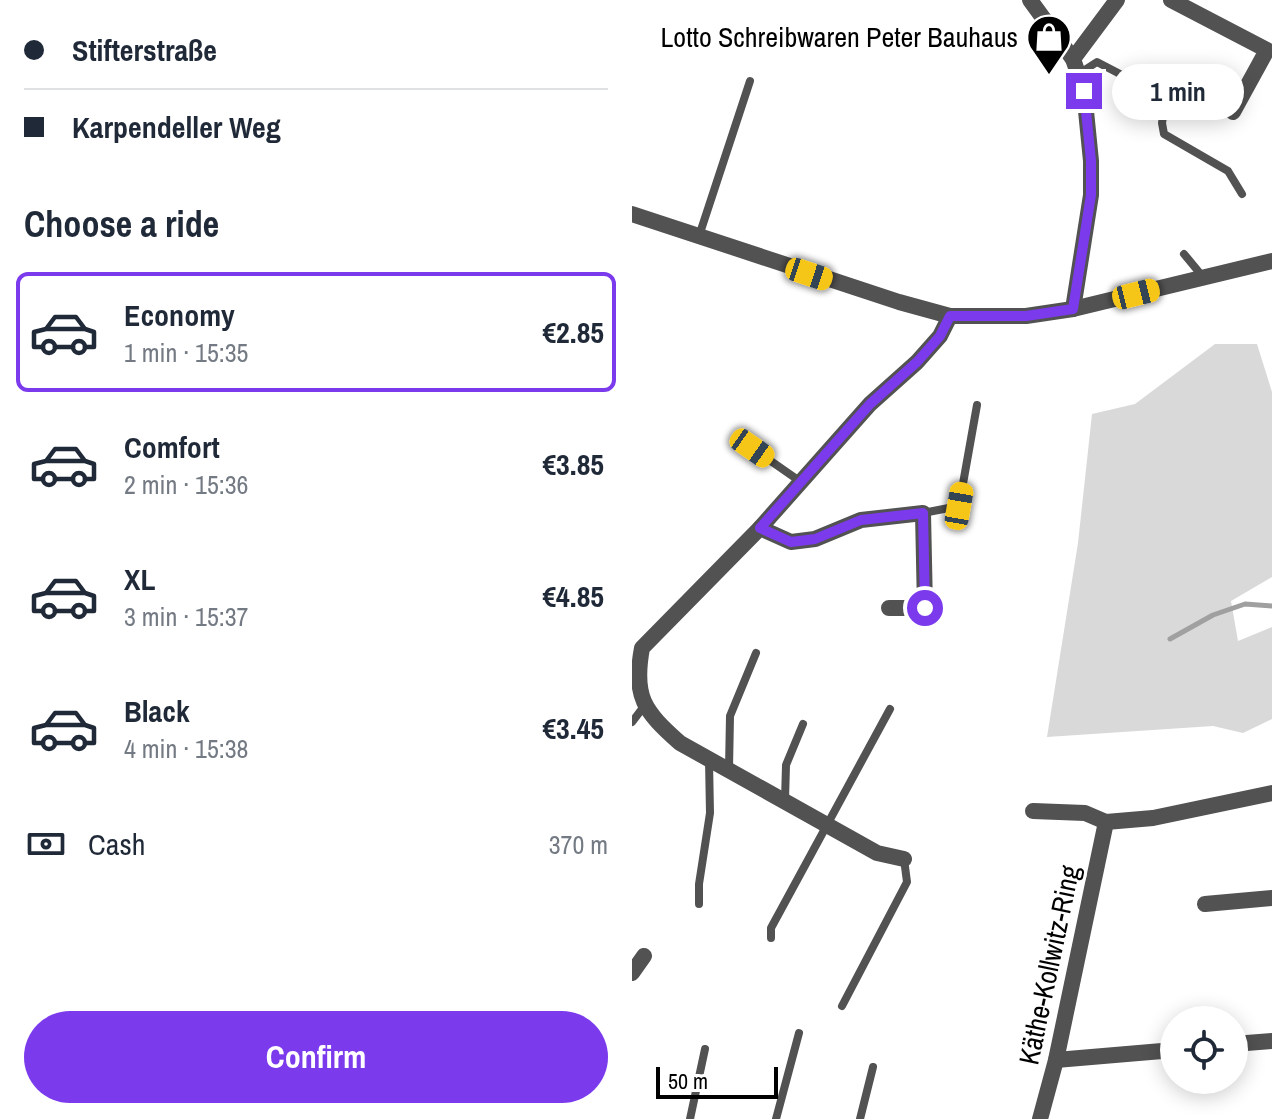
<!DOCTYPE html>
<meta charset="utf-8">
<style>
body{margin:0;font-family:"Archivo Narrow",sans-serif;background:#f6f6f7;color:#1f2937;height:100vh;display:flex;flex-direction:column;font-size:30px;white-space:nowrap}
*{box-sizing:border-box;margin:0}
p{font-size:26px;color:#747a83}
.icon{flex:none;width:44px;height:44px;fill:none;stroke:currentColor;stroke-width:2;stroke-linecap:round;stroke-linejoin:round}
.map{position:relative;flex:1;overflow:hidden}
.panel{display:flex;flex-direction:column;background:#fff;width:632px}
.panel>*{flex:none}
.guide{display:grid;align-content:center;height:176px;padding:0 24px;background:#fff}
.fabs{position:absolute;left:528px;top:1006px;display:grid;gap:16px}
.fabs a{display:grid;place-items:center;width:88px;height:88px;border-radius:50%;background:#fff;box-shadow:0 4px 20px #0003;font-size:40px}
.scale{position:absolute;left:24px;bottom:20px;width:122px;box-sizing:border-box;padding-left:8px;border:4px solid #000;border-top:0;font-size:22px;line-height:28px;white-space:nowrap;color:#000;-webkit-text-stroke:6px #fff;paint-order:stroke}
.end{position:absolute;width:36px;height:36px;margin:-18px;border:10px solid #7c3aed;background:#fff;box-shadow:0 0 0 4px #fff}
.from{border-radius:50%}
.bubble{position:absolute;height:56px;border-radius:28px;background:#fff;box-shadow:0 4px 20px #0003;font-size:26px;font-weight:700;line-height:56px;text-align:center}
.car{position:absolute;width:24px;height:48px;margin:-24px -12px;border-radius:10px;box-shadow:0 0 6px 2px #0007;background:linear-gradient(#f5c518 24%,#345 0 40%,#f5c518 0 76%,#345 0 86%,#f5c518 0)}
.guide b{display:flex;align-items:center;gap:28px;height:76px;font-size:30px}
.guide b+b{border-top:2px solid #e0e1e3}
.guide i{width:20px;height:20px;background:#1f2937}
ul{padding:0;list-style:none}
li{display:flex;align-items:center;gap:24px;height:120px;margin:0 16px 12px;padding:0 8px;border:4px solid transparent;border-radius:12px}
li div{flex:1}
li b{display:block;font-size:30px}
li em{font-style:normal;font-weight:700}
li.current{border-color:#7c3aed}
li>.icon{width:72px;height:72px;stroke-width:1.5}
h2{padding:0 24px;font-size:36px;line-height:96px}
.pay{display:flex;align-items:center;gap:20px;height:88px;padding:0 24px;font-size:30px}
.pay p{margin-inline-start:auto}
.action{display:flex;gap:16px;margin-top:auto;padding:16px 24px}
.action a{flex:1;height:92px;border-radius:48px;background:#7c3aed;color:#fff;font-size:32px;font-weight:700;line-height:92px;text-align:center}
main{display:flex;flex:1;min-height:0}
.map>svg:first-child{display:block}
.green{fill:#d9d9d9}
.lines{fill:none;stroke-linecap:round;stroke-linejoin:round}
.stream{stroke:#a0a0a0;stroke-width:5}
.service{stroke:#525252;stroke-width:8}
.minor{stroke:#525252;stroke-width:16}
.tertiary{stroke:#525252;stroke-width:16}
.route{stroke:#7c3aed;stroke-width:10}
.labels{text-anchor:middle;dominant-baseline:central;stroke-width:6;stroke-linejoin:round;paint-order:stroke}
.poi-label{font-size:28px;fill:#000;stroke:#fff;text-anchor:end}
.street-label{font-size:28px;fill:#000;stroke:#fff}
</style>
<main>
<section class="panel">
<div class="guide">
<b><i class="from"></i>Stifterstraße</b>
<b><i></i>Karpendeller Weg</b>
</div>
<h2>Choose a ride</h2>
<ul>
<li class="current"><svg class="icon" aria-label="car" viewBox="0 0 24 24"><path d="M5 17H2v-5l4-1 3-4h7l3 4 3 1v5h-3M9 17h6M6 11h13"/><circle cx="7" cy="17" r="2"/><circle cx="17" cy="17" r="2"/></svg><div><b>Economy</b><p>1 min · 15:35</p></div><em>€2.85</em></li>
<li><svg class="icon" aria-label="car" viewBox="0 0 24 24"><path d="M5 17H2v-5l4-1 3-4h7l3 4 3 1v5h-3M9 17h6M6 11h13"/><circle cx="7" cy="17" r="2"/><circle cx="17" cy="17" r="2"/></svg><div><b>Comfort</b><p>2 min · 15:36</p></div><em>€3.85</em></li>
<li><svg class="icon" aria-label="car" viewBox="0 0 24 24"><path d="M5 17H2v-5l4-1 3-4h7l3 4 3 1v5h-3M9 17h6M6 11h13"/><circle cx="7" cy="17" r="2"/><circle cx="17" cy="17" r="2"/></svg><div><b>XL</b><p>3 min · 15:37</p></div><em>€4.85</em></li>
<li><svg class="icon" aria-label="car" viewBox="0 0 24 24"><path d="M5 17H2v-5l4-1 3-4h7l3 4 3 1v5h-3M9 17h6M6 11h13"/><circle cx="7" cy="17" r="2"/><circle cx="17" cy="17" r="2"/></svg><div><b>Black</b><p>4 min · 15:38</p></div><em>€3.45</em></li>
</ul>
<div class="pay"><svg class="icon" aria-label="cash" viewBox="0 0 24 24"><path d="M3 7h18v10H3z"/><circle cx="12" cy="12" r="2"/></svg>Cash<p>370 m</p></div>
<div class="action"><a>Confirm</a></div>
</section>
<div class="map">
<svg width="640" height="1119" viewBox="0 0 640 1119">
<rect width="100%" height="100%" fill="#fff"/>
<polygon class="green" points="583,344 625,344 640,392 640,577 599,601 606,641 640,627 640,719 611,733 581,726 415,737 446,543 460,414 503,404"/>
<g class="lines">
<polyline class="stream" points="538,639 581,615 613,604 640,606"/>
<g class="service">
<polyline points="448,73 465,62 534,98 530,123 532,134 596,171 610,194"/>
<polyline points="67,236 118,81"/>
<polyline points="552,254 571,277"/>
<polyline points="120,448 169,482"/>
<polyline points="291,513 327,506 345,405"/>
<polyline points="0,722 13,705"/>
<polyline points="97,769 98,716 124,653"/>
<polyline points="153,800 154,765 171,724"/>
<polyline points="67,904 67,884 78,813 77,760"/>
<polyline points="139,938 139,928 258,709"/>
<polyline points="210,1006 275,882 272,859"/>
<polyline points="58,1119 73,1049"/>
<polyline points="144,1119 167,1033"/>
<polyline points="228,1119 241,1067"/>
</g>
<g class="minor">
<polyline points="398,0 441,59 452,91 459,161 459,195 441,309"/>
<polyline points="539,0 635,50 601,112"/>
<polyline points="441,59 485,0"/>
<polyline points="128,528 159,542 183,539 229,520 291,513 293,608 257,608"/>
<polyline points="401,811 453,813 474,822"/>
<path d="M 272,859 L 245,853 L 48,743 C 12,711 1,697 10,648 L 128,528 L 238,404 L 285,362 L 308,336 L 318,316"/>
<polyline points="573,904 640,898"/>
<polyline points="0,973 12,956"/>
<polyline points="602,1044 640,1041"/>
<polyline points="424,1060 542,1050"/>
<polyline points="408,1119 424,1060 474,822 521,818 640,793"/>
</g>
<polyline class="tertiary" points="0,214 267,302 318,316 394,316 441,309 640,261"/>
</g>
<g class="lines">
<polyline class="route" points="293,608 291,513 229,520 183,539 159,542 128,528 238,404 285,362 308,336 318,316 394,316 441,309 459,195 459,161 452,91"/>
</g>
<defs>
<g id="shop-pin" transform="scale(2.3)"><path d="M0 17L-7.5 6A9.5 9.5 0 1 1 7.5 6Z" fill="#000" stroke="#fff"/><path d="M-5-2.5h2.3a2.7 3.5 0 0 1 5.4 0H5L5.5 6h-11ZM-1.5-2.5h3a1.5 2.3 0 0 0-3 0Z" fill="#fff"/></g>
</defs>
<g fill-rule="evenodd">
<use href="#shop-pin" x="417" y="37"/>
</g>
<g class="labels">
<g class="poi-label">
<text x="386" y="37">Lotto Schreibwaren Peter Bauhaus</text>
</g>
<g class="street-label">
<text transform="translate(417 965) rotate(-78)">Käthe-Kollwitz-Ring</text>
</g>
</g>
</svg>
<div class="fabs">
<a><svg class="icon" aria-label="locate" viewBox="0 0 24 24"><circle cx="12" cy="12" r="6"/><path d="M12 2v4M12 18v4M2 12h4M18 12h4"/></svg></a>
</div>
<div class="scale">50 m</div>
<i class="end from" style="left:293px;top:608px"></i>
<i class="end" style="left:452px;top:91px"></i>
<div class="bubble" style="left:480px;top:64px;width:132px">1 min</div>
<i class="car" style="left:177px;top:274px;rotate:108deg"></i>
<i class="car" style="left:504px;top:294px;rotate:76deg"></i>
<i class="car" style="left:120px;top:448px;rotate:125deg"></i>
<i class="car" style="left:327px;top:506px;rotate:10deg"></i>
</div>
</main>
